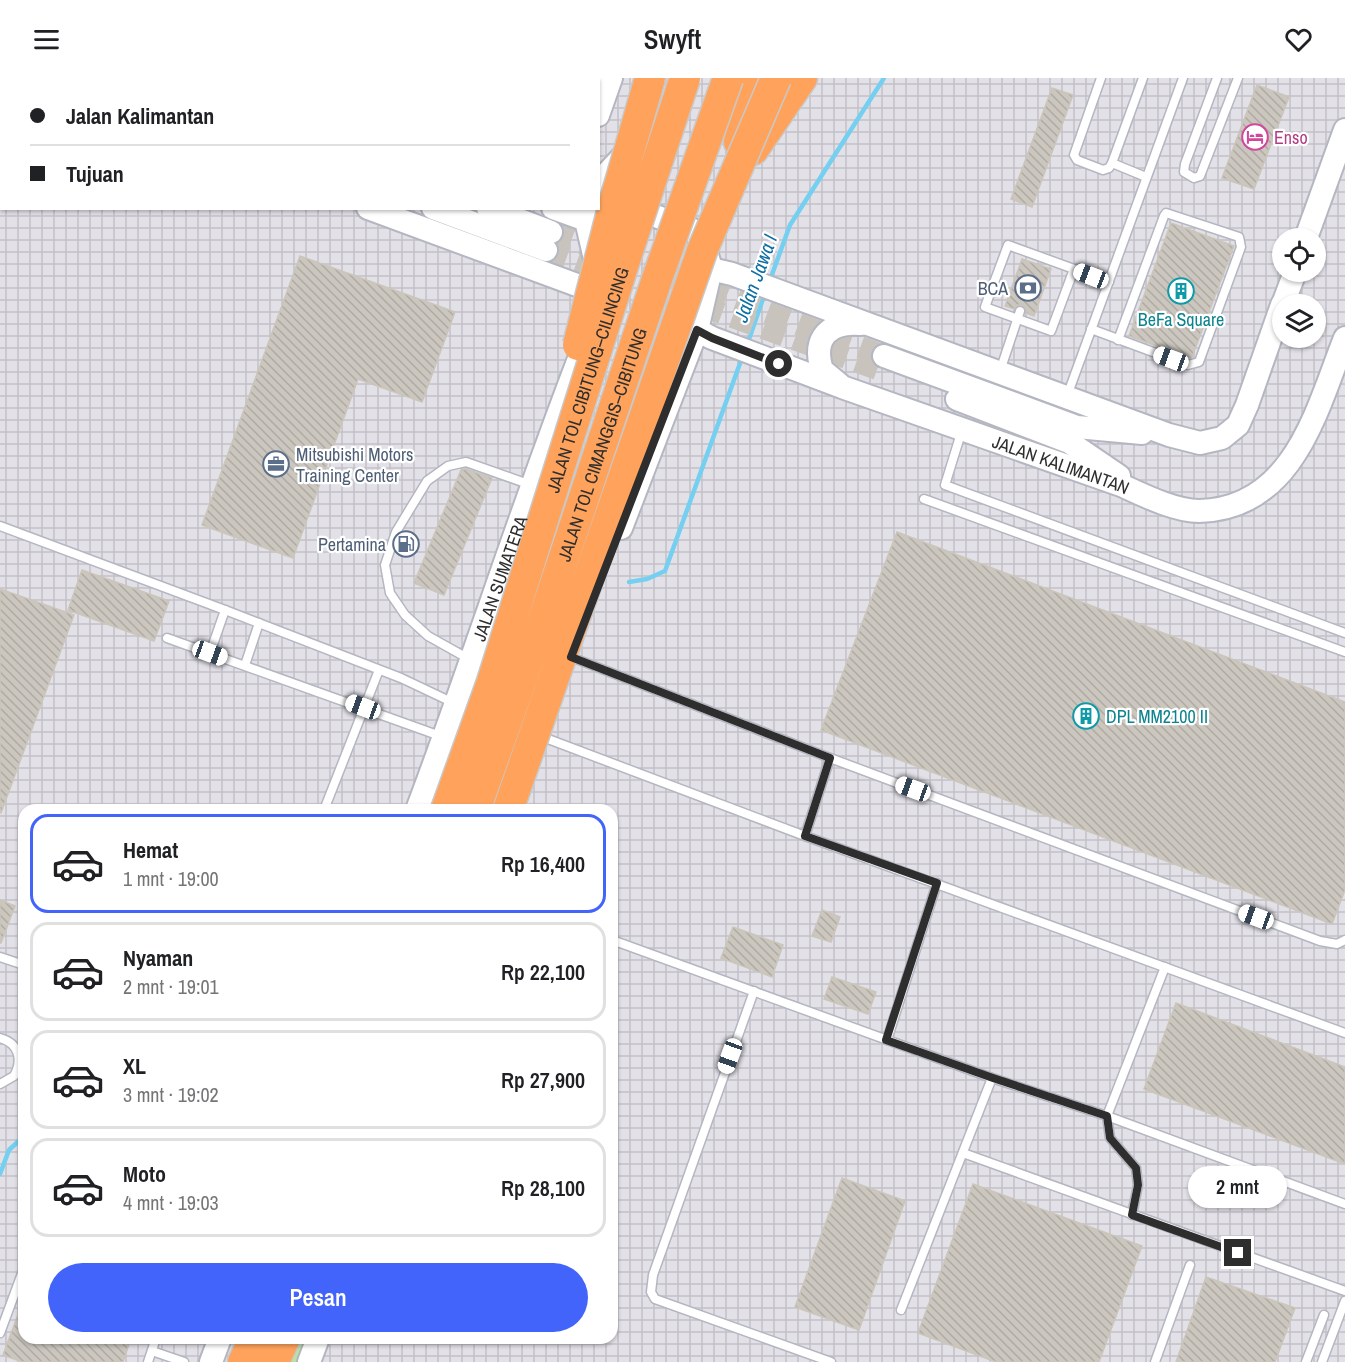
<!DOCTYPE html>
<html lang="id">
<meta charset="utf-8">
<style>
body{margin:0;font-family:"Archivo Narrow",sans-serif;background:#f2f2f2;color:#202124;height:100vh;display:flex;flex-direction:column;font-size:22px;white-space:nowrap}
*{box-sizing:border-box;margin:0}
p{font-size:20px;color:#757577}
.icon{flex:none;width:33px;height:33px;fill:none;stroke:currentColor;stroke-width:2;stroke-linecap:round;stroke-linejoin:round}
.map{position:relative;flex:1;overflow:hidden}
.drawer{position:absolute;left:18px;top:726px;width:600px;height:540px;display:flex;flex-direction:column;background:#fff;border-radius:18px;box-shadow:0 2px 4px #0004}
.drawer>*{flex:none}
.banner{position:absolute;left:0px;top:0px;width:600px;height:132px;box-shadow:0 2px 4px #0004;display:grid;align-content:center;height:132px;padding:0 30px;background:#fff}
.controls{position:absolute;left:1272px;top:150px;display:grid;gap:12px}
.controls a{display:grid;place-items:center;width:54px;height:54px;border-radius:50%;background:#fff;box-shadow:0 2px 4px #0004;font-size:30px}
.end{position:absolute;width:27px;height:27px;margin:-14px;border:8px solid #2e2e2e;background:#fff;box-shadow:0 0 0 3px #fff}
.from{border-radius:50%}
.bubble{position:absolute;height:42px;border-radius:21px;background:#fff;box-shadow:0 2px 4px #0004;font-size:20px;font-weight:600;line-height:42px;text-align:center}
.car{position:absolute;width:18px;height:36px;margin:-18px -9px;border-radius:8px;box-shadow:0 0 4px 2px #0007;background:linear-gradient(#fff 24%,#345 0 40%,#fff 0 76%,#345 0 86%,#fff 0)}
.banner b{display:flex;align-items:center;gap:21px;height:57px;font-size:22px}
.banner b+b{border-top:2px solid #e0e0e0}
.banner i{width:15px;height:15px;background:#202124}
ul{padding:10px 0 0;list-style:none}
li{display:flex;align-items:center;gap:18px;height:99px;margin:0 12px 9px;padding:0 18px;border:3px solid #e0e0e0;border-radius:18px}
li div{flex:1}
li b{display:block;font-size:22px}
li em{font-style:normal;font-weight:600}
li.active{border-color:#4264fb}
li>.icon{width:54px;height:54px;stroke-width:1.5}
.button{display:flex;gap:12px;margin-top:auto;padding:12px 30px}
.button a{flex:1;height:69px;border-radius:36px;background:#4264fb;color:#fff;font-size:24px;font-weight:600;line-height:69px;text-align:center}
header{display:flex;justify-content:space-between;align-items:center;height:78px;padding:0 30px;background:#fff;font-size:27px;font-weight:600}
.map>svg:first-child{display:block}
.industrial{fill:url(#industrial-grid);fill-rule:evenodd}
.grass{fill:#b6e59e}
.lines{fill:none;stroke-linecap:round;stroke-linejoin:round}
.stream{stroke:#75cff0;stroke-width:4.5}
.building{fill:url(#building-back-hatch);stroke:#cbc5ba;stroke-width:1.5}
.secondary-tunnel{stroke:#c8c4bd;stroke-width:22;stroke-dasharray:22 11;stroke-linecap:butt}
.lane-casing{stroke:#b4b7c1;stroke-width:11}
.secondary-casing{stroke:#b4b7c1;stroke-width:26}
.highway-casing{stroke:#c9c9c9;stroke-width:33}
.lane{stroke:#fff;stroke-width:8}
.secondary{stroke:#fff;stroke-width:22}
.highway{stroke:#ffa35c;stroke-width:30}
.highway-bridge-casing{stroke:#c9c9c9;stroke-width:33;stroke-linecap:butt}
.highway-bridge{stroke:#ffa35c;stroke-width:30}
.route{stroke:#2e2e2e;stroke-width:8}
.labels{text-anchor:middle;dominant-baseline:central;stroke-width:4.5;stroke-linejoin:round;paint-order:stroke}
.hotel-label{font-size:18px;fill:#b23c85;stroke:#fff;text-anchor:start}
.service-label{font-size:18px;fill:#4e5e75;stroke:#fff;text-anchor:end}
.culture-label{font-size:18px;fill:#0d838f;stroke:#fff}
.street-label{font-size:18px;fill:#2e2e2e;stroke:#fff}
.water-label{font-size:20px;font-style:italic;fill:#0d6fa3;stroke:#fff}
</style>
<header><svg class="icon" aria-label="menu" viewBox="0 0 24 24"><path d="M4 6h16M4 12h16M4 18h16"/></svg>Swyft<svg class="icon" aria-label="heart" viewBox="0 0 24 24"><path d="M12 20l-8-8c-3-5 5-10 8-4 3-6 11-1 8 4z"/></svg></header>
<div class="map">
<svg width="1345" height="1284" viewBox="0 0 1345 1284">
<defs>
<pattern id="industrial-grid" width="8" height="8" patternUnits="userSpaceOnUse" patternTransform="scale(1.5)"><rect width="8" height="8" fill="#e3e1e8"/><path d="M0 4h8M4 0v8" fill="none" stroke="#c3c1c7"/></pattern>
<pattern id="building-back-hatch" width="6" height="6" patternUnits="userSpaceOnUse" patternTransform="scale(1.5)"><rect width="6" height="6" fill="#cbc7bf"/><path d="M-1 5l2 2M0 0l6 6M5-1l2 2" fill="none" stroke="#afaba4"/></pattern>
</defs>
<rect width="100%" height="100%" fill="#efe9e1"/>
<path class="industrial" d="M 0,0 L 1345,0 L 1345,1284 L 0,1284 ZM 2,2 L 598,2 L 598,130 L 2,130 ZM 1282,160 L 1316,160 L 1316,194 L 1282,194 ZM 1282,226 L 1316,226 L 1316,260 L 1282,260 ZM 24,732 L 612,732 L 612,1260 L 24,1260 Z"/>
<polygon class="grass" points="299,1260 318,1260 309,1284 288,1284"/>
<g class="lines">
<g class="stream">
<polyline points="770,202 790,147 884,0"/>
<polyline points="747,267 765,215"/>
<polyline points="629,504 647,501 665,493 743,277"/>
<polyline points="0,1096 9,1072 24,1058"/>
</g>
</g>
<g class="building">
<polygon points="1257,7 1289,19 1254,111 1222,100"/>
<polygon points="1052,10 1073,17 1032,129 1011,121"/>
<polygon points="1171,145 1234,168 1192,279 1190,280 1129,258"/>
<polygon points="300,178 455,234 422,324 358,301 293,480 202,447"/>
<polygon points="1022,181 1051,191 1034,238 1026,235 1026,231 1023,227 1018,227 1014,231 1005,228"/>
<polygon points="466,391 492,400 444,517 414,505 461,392"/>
<polygon points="897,454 1345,624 1345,812 1332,846 821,652"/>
<polygon points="82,492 169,523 154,563 68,532"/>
<polygon points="0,511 74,537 1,735 0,734"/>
<polygon points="0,822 15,828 1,865 0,865"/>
<polygon points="822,832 840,839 831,864 812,858"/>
<polygon points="733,849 783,867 772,899 721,880"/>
<polygon points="832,899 876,914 868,936 824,921"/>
<polygon points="1176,925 1345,989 1345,1086 1144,1011"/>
<polygon points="842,1100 905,1123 859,1252 795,1229"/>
<polygon points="973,1106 1142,1168 1099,1284 996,1284 918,1255"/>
<polygon points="1206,1199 1295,1230 1275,1284 1176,1284"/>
<polygon points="23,1223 24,1260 131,1260 123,1284 22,1284 3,1277"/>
</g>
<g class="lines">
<g class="secondary-tunnel">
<polyline points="551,154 884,278"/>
<polyline points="546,172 880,292"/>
</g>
<g class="lane-casing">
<g id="lane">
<polyline points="1101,0 1074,77 1077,82 1103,92 1109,90 1112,85 1143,0"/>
<polyline points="1217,0 1185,86 1184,94 1194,100 1200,98 1238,0"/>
<polyline points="1112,85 1146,99"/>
<polygon points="1008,167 1074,191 1051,253 985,229"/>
<polyline points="1074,191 1109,204"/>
<polyline points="1091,251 1188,287 1199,284 1241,169 1239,159 1166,135 1164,138 1118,262"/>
<polyline points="1000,293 1020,233"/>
<polyline points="1067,318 1183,0"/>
<polyline points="962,352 945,407 1345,555"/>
<polyline points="924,421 1345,574"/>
<polyline points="0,448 225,532 401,600 477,636"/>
<polyline points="167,560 443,659"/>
<polyline points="210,575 225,532"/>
<polyline points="571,579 830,680 805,758"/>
<polyline points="469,581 428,558 405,537 390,515 385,487 396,454 427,403 448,388 466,384 531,407"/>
<polyline points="245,587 259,545"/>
<polyline points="540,658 805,758 1345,955"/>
<polyline points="830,680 1320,863 1337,866 1345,862"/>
<polyline points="324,732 379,592"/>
<polyline points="612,862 992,1000 1107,1038 1345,1126"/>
<polyline points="0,879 24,887"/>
<polyline points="754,913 653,1197 651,1214 655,1221 831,1284"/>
<path d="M 0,960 C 19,965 23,982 14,998 L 0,1006"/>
<polyline points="887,962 937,805"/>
<polyline points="963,1075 1345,1213"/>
<polyline points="1132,1137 1138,1107 1136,1090 1110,1060 1107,1038 1165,889"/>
<polyline points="901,1232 992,1000"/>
<polyline points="0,1255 24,1190"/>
<polyline points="152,1273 184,1284"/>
<polyline points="148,1284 156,1260"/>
<polyline points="1155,1284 1190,1187"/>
<polyline points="1306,1284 1324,1237"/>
<polyline points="1322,1284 1345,1223"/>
</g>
</g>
<g class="secondary-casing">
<g id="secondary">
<polyline points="11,0 16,2"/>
<polyline points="163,0 165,2"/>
<polyline points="194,0 198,2"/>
<polyline points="598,37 611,0"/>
<polyline points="598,105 675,23"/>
<polyline points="368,130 604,217"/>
<polyline points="433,130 546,172"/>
<polyline points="488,130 551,154"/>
<polyline points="553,130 597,146"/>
<polyline points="585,130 586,142 597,190"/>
<polyline points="630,147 633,140 650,136 693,152 705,169"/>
<polyline points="1306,160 1345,52"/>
<polyline points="711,191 732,196 1169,357 1200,365 1222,360 1238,347 1247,327 1282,227"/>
<polyline points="1283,226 1295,194"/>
<path id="s1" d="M 697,252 L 712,260 L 842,309 L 1121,407 C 1143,417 1175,433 1199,433 C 1294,431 1317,331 1345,260"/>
<polyline points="884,278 1077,349 1142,355"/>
<path d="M 839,306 L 822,292 C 812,260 829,243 861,246"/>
<polyline points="957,321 1069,364 1119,398"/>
<polyline points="621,450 697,252 711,191 705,169 707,164"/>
<path id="s2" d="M 417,732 C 475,578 524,421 584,268"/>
<polyline points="211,1284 220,1260"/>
<polyline points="309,1284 318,1260"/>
</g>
</g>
<g class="highway-casing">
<g id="highway">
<polyline points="739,64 756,0"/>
<polyline points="753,72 802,0"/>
<polyline points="243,1284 255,1260"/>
<polyline points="274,1284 285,1260"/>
</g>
</g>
<use href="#lane" class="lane"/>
<use href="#secondary" class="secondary"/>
<use href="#highway" class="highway"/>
<g class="highway-bridge-casing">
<g id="highway-bridge">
<polyline points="578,267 615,122 650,0"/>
<path id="s3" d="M 446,732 L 492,604 L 624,185 L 685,0"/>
<path id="s4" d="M 475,732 L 546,533 L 657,201 L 728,0"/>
<polyline points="508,732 702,173 776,0"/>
</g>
</g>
<use href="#highway-bridge" class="highway-bridge"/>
</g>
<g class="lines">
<polyline class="route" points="779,286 712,260 697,252 571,579 830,680 805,758 937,805 886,962 993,1000 1107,1038 1110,1060 1136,1090 1138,1107 1132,1137 1238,1175"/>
</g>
<defs>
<g id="hotel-ring" transform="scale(1.35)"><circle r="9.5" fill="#fff" stroke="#d1479c" stroke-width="1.5"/><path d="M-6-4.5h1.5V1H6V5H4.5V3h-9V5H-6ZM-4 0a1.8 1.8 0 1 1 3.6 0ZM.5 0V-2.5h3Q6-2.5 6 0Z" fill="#d1479c"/></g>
<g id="bank-ring" transform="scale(1.35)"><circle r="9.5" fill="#fff" stroke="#5c6f8a" stroke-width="1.5"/><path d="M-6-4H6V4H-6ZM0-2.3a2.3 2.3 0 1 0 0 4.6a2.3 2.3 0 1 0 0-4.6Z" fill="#5c6f8a"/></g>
<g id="building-ring" transform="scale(1.35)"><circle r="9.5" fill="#fff" stroke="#0f9aa8" stroke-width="1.5"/><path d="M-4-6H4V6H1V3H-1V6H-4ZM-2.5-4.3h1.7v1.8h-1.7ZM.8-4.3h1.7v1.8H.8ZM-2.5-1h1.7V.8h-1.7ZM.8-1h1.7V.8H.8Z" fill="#0f9aa8"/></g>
<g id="office-ring" transform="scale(1.35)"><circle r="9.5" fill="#fff" stroke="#5c6f8a" stroke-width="1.5"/><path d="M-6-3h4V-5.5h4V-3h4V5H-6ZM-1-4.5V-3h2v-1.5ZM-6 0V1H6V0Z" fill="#5c6f8a"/></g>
<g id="fuel-ring" transform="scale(1.35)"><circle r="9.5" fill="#fff" stroke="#5c6f8a" stroke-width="1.5"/><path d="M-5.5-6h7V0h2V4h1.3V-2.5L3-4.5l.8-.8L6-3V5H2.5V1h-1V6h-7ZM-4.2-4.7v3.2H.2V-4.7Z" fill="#5c6f8a"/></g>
</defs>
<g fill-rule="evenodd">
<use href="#hotel-ring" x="1255" y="59"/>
<use href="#bank-ring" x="1028" y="210"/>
<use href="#building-ring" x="1181" y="213"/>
<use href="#office-ring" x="276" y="386"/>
<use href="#fuel-ring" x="406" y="466"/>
<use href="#building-ring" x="1086" y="638"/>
</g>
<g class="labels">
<g class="hotel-label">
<text x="1274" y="59">Enso</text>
</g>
<g class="service-label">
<text x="1008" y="210">BCA</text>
<text x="296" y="376" text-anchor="start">Mitsubishi Motors<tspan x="296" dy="21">Training Center</tspan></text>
<text x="386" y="466">Pertamina</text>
</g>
<g class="culture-label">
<text x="1181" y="241">BeFa Square</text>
<text x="1106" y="638" text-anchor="start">DPL MM2100 II</text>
</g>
<g class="street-label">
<text stroke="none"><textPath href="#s3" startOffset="453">JALAN TOL CIBITUNG–CILINCING</textPath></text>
<text stroke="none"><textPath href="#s4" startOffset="387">JALAN TOL CIMANGGIS–CIBITUNG</textPath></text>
<text stroke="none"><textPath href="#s1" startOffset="388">JALAN KALIMANTAN</textPath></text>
<text stroke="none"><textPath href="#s2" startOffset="246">JALAN SUMATERA</textPath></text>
</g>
<g class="water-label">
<text transform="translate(755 200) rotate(-70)">Jalan Jawa I</text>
</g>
</g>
</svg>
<div class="controls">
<a><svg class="icon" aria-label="locate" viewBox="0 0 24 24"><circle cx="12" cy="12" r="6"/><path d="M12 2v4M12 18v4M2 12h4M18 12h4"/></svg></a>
<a><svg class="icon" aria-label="layers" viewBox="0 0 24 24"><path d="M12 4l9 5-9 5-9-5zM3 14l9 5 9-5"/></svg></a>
</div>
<i class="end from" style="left:779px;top:286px"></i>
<i class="end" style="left:1238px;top:1175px"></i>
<div class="bubble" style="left:1188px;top:1088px;width:99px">2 mnt</div>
<i class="car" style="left:1091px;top:198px;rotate:291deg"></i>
<i class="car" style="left:1171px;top:281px;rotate:290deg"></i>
<i class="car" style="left:210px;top:575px;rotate:110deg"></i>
<i class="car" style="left:363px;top:629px;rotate:290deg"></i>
<i class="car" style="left:913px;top:711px;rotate:290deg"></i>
<i class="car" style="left:1256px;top:839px;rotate:290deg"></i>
<i class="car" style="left:730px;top:978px;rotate:200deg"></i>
<div class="banner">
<b><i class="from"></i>Jalan Kalimantan</b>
<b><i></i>Tujuan</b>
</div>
<section class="drawer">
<ul>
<li class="active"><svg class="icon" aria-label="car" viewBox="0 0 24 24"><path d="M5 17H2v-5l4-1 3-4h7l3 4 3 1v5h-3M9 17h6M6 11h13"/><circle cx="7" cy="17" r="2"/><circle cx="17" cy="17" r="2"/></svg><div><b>Hemat</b><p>1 mnt · 19:00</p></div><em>Rp 16,400</em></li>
<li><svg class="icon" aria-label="car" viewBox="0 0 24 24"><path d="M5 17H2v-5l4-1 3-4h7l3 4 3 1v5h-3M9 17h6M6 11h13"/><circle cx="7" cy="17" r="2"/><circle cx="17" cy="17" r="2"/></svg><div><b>Nyaman</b><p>2 mnt · 19:01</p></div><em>Rp 22,100</em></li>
<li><svg class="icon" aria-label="car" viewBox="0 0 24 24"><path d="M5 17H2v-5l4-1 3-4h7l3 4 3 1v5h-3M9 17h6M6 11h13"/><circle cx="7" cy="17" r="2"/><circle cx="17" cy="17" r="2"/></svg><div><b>XL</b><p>3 mnt · 19:02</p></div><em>Rp 27,900</em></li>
<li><svg class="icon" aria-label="car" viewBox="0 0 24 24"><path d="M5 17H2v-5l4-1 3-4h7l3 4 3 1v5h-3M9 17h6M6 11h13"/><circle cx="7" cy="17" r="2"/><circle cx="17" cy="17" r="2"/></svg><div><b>Moto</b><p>4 mnt · 19:03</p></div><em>Rp 28,100</em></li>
</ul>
<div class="button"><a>Pesan</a></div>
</section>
</div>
